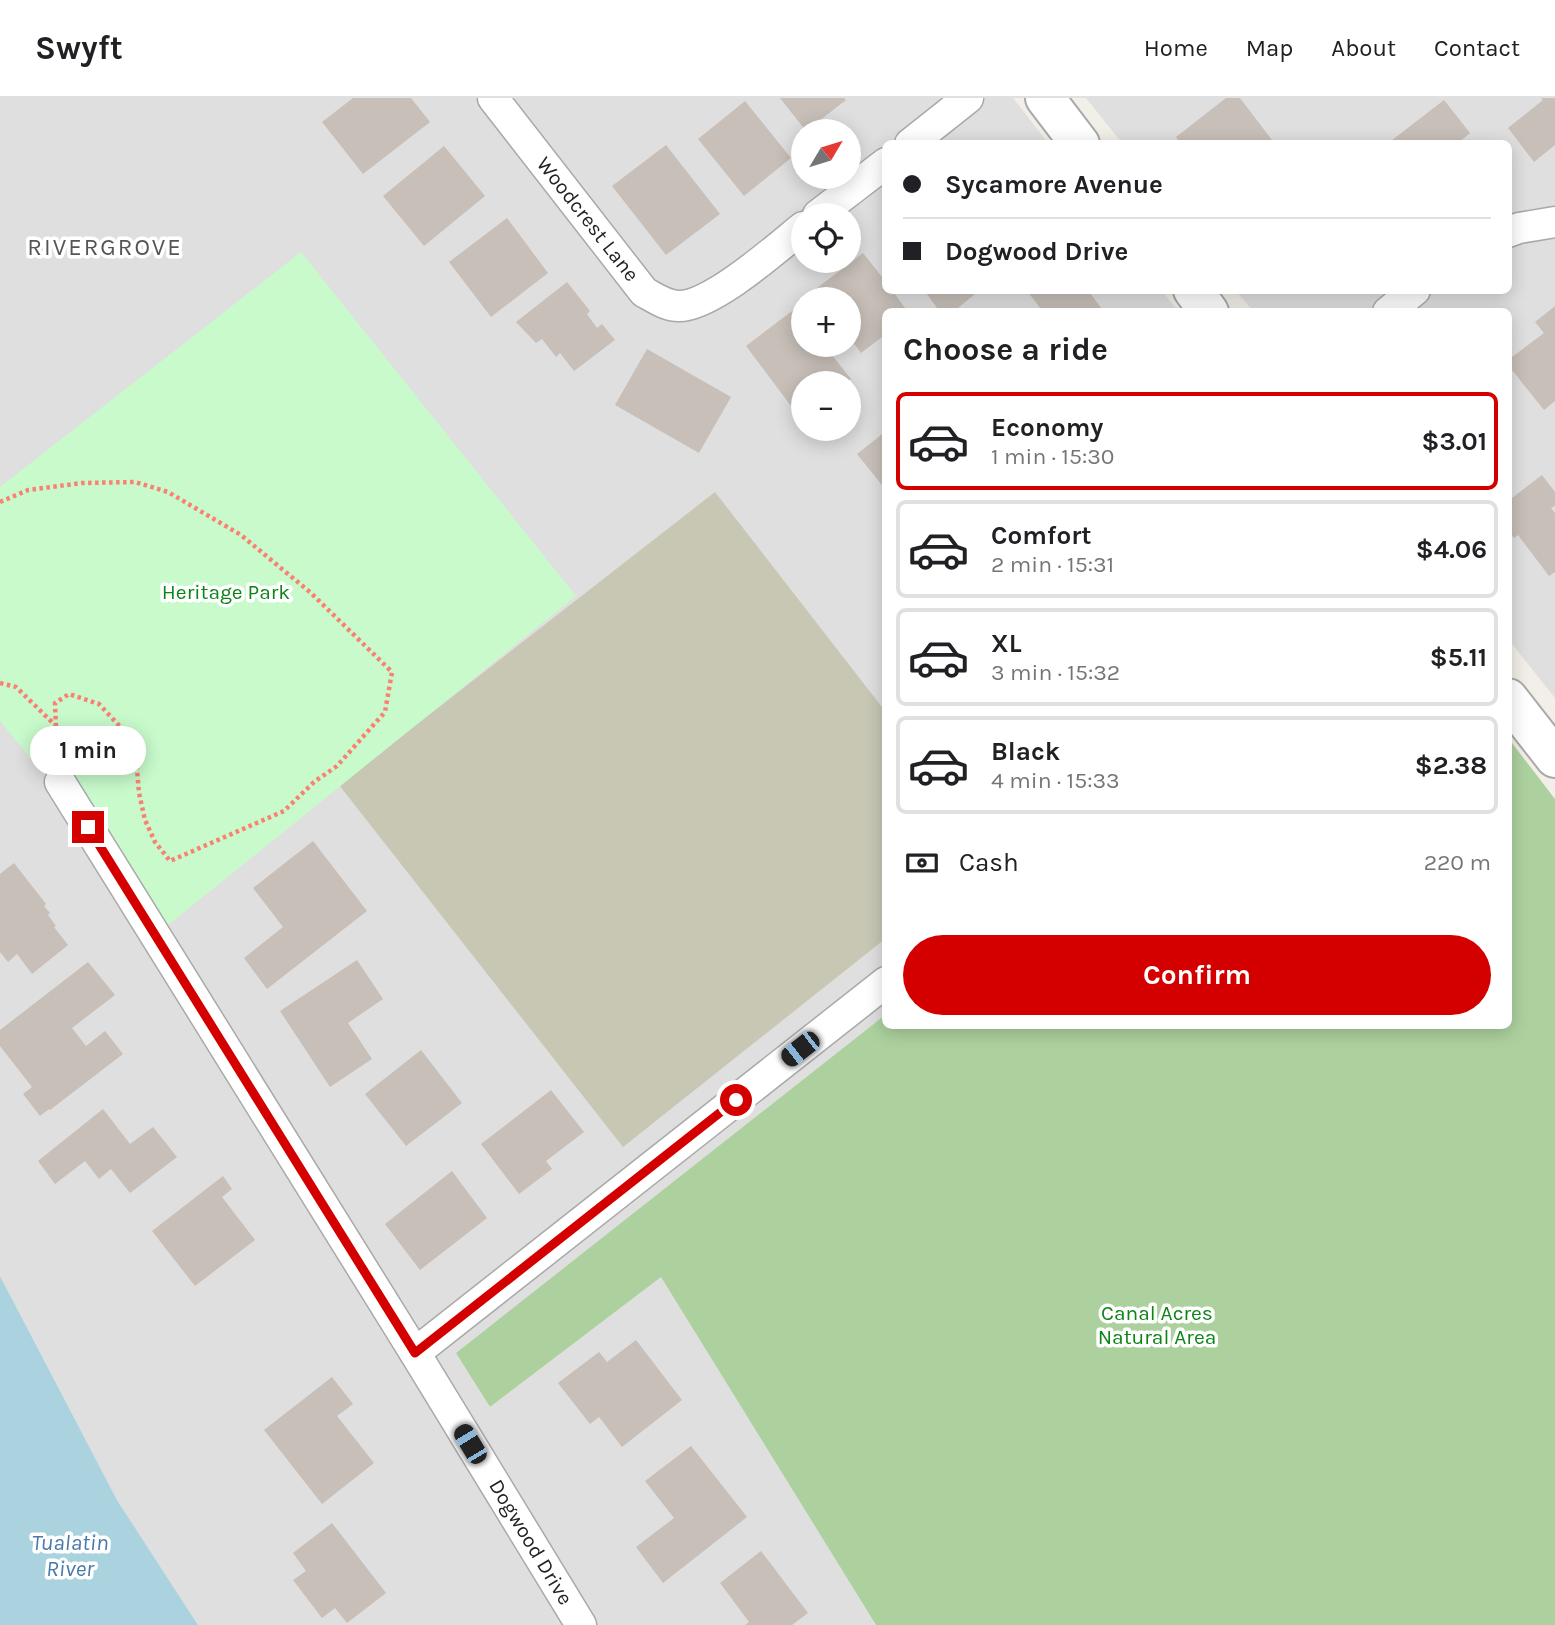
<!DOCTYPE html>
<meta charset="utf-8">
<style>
body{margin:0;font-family:Karla,sans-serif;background:#f2f2f2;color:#202124;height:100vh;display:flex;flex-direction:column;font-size:26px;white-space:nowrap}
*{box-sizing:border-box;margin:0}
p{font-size:23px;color:#757577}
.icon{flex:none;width:38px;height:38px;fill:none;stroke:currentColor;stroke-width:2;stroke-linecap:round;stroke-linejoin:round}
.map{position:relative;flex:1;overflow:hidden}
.drawer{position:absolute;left:882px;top:210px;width:630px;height:721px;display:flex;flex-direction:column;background:#fff;border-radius:10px;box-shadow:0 4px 18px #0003}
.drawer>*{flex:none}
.top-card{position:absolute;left:882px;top:42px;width:630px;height:154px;border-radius:10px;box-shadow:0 4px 18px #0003;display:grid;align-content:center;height:154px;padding:0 21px;background:#fff}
.needle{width:46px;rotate:52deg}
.buttons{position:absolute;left:791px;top:21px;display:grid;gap:14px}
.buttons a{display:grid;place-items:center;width:70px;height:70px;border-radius:50%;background:#fff;box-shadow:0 4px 18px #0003;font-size:35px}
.end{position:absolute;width:32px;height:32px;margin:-16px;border:9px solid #d40000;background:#fff;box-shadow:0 0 0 4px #fff}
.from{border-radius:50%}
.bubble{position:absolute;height:49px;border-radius:24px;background:#fff;box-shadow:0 4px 18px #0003;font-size:23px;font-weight:700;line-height:49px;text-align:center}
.car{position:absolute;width:21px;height:42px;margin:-21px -10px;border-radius:9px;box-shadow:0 0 5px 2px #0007;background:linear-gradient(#222 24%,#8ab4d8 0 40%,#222 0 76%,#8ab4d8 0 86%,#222 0)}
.top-card b{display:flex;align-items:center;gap:24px;height:66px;font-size:26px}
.top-card b+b{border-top:2px solid #e0e0e0}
.top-card i{width:18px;height:18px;background:#202124}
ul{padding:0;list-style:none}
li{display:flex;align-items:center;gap:21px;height:98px;margin:0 14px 10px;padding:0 7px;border:4px solid #e0e0e0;border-radius:10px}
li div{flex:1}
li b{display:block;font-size:26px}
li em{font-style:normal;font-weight:700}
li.active{border-color:#d40000}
li>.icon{width:63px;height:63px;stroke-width:1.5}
h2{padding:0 21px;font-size:32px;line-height:84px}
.pay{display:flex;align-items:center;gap:18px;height:77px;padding:0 21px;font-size:26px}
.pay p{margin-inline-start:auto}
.button{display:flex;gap:14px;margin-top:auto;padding:14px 21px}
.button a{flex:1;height:80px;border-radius:42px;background:#d40000;color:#fff;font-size:28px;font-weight:700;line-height:80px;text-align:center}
header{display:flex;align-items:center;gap:42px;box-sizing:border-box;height:98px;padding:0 35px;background:#fff;border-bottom:2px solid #e0e0e0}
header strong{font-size:33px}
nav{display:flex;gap:38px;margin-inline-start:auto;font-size:24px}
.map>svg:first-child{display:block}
.residential{fill:#e0dfdf;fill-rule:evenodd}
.construction{fill:#c7c7b4}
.forest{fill:#add19e}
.park{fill:#c8facc}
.water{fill:#aad3df}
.building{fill:#c7bfb8}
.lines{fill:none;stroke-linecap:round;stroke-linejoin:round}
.minor-casing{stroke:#a9a9a9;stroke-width:33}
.tertiary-casing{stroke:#a9a9a9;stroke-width:42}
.path{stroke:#fa8072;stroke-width:4.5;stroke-dasharray:3.5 3.5;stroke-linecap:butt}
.minor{stroke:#fff;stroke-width:30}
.tertiary{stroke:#fff;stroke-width:38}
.route{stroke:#d40000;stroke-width:9}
.labels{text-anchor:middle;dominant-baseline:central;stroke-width:7;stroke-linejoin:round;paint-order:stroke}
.street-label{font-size:21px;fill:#222;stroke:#fff}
.park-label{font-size:21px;fill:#0c8416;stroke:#fff}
.water-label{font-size:23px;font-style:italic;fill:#4a7aab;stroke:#fff}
.quarter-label{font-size:24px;letter-spacing:2px;fill:#555;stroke:#fff}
</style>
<header>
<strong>Swyft</strong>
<nav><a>Home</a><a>Map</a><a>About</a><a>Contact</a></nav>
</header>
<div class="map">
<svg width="1555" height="1527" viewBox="0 0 1555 1527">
<rect width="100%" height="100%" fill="#f2efe9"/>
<g class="residential">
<path d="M 0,0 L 1013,0 L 1048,45 L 886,46 L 886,192 L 1162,193 L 1178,213 L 886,214 L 885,917 L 457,1255 L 490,1309 L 661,1178 L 876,1527 L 198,1527 L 117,1402 L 0,1178 ZM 803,33 L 849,33 L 849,79 L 803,79 ZM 803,117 L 849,117 L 849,163 L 803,163 ZM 803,201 L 849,201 L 849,247 L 803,247 ZM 803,285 L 849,285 L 849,331 L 803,331 Z"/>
<polygon points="1086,0 1555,0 1555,600 1509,542 1508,214 1253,213 1236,193 1508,192 1508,46 1122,45"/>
</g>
<polygon class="construction" points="715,394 885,613 885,841 623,1049 339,687"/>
<polygon class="forest" points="1509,641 1555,701 1555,1527 876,1527 661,1179 490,1309 456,1255 885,917 886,928 1508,928"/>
<polygon class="park" points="301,154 576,498 168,827 0,623 0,389"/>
<polygon class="water" points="0,1178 117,1402 198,1527 0,1527"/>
<g class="building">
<polygon points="353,0 411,0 430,24 363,76 322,24"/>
<polygon points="780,0 844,0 846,2 806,33"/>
<polygon points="1226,0 1240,0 1275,46 1180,46 1176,39"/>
<polygon points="1541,0 1555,0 1555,47 1534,64 1508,30 1543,2"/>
<polygon points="1444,2 1470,35 1457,46 1387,46"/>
<polygon points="745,3 791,60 744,98 698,41"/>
<polygon points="666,47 720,116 666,157 612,88"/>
<polygon points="444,48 485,98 424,148 383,98"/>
<polygon points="507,120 548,175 491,219 449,164"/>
<polygon points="863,155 886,184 886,192 892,192 908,214 886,214 886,236 861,255 849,239 849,201 819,201 813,193"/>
<polygon points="567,184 590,213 587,216 597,230 602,226 615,242 574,273 560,255 556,259 542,241 536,245 516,224"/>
<polygon points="924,192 980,192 953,214 940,214"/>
<polygon points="1031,192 1088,192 1104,214 1043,214 1028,194"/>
<polygon points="1555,208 1555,303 1544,312 1508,267 1508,262 1544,235 1535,224"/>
<polygon points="796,210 803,220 803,247 824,247 851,281 846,285 803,285 803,318 800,320 746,248"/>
<polygon points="647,251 731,299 699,355 615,307"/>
<polygon points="886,333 886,392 857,356"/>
<polygon points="1542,377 1555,394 1555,408 1551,410 1555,415 1555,474 1549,478 1518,437 1514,440 1508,433 1508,403"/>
<polygon points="313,743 367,813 267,891 244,860 283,829 253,790"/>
<polygon points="14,765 46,806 44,808 50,815 48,817 56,828 54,829 68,847 32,876 17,856 8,864 0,854 0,776"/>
<polygon points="357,862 383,901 348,925 372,961 330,989 280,913"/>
<polygon points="88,864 115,897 72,930 86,948 105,933 123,956 50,1012 49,1011 40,1018 23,996 32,989 0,948 0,932"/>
<polygon points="421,952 462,1005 406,1048 365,996"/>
<polygon points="551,992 584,1034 546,1063 552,1071 519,1096 481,1046"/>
<polygon points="103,1011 130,1046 153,1029 177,1059 130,1095 111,1071 99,1081 85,1063 55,1086 38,1063"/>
<polygon points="452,1073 487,1120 420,1172 385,1126"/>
<polygon points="223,1078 232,1091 222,1099 255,1142 195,1188 152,1133"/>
<polygon points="636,1242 682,1302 622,1349 599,1319 590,1326 558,1285 599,1254 607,1264"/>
<polygon points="332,1279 353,1306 337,1318 374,1365 322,1406 264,1332"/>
<polygon points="691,1348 747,1419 663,1485 636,1449 674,1420 645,1383"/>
<polygon points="332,1425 386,1495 347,1525 335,1510 322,1520 293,1482 306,1473 293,1455"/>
<polygon points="761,1453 808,1515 792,1527 745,1527 749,1524 720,1485"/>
</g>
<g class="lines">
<g class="minor-casing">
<g id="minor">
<path d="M 493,0 L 644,194 C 655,200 666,208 679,208 C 712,208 777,150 803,129"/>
<polyline points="910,46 968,0"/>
<polyline points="818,117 886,65"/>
<polyline points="1508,134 1519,130 1555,124"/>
<polyline points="1388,214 1415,192"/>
<polyline points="60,684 415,1255 581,1527"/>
<polyline points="415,1255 886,884"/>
</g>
</g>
<g class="tertiary-casing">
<g id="tertiary">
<polyline points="1045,0 1080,46"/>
<polyline points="1193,192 1209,214"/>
<polyline points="1508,600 1555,660"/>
</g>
</g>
<g class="path">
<polyline points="0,404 28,392 82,385 135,384 168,394 241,437 311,495 392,574 385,614 337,668 314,684 284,713 170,763 155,744 145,722 139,695 135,648 125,634 99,606 69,596 55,605 57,654"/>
<polyline points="0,585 16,589 55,627"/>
</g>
<use href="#minor" class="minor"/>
<use href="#tertiary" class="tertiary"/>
</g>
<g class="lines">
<polyline class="route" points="88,729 415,1255 736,1002"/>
</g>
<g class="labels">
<g class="street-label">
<text transform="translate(588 121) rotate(52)">Woodcrest Lane</text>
<text transform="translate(531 1444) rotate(59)">Dogwood Drive</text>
</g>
<g class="park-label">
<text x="226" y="494">Heritage Park</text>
<text x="1157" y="1215">Canal Acres<tspan x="1157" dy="24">Natural Area</tspan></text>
</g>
<g class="water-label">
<text x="70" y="1444">Tualatin<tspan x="70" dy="26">River</tspan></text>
</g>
<g class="quarter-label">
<text x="105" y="149">RIVERGROVE</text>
</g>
</g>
</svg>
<div class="buttons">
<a><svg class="needle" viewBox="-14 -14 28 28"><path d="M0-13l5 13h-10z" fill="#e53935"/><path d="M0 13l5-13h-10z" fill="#757577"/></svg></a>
<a><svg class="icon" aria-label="locate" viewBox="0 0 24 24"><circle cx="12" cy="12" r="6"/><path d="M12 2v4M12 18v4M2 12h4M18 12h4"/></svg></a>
<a>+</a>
<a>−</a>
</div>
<i class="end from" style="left:736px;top:1002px"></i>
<i class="end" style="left:88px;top:729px"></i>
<div class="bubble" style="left:30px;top:628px;width:116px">1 min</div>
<i class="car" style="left:800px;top:951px;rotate:232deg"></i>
<i class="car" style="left:470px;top:1346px;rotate:329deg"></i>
<div class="top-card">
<b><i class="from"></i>Sycamore Avenue</b>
<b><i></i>Dogwood Drive</b>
</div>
<section class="drawer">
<h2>Choose a ride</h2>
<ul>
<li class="active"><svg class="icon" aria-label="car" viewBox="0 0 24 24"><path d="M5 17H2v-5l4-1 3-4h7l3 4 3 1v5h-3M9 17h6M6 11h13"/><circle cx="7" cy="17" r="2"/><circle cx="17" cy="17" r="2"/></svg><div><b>Economy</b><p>1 min · 15:30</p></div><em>$3.01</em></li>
<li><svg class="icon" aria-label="car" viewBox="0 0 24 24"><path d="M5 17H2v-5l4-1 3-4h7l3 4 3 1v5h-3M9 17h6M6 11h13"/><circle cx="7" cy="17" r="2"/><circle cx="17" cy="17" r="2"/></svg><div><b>Comfort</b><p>2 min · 15:31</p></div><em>$4.06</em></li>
<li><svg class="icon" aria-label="car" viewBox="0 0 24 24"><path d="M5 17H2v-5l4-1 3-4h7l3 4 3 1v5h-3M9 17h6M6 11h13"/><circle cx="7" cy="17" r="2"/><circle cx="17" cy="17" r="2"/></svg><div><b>XL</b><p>3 min · 15:32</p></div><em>$5.11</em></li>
<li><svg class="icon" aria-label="car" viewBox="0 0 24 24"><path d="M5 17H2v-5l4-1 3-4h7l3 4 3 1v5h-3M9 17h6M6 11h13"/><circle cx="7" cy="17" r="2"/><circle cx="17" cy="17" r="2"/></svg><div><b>Black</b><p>4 min · 15:33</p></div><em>$2.38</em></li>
</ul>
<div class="pay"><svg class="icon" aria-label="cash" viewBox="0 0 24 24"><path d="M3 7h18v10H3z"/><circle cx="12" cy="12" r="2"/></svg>Cash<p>220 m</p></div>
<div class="button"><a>Confirm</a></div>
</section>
</div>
